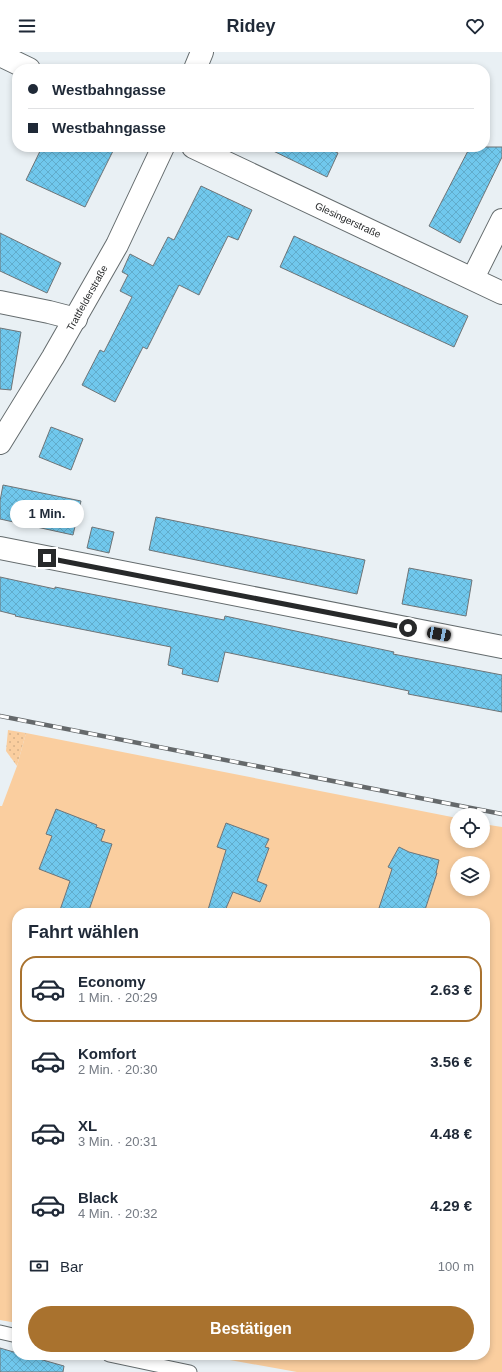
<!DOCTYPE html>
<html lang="de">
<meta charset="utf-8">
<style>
body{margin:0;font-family:Arial,sans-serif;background:#f2f2f3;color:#1f2937;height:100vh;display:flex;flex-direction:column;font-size:15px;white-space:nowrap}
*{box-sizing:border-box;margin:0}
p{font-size:13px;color:#747a83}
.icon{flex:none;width:22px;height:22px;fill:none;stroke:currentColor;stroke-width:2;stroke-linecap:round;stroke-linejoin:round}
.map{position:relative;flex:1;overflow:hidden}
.drawer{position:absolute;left:12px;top:856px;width:478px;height:452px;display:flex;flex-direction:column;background:#fff;border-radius:16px;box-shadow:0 2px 6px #0003}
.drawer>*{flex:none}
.hud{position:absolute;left:12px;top:12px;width:478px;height:88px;border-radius:16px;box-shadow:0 2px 6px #0003;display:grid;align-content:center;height:88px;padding:0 16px;background:#fff}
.controls{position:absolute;left:450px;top:756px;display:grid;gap:8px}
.controls a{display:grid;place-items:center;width:40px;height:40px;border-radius:50%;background:#fff;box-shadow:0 2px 6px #0003;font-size:20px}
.end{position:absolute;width:18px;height:18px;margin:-9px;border:5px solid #27292a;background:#fff;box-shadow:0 0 0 2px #fff}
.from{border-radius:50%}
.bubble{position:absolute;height:28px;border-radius:14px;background:#fff;box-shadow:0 2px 6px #0003;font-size:13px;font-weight:600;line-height:28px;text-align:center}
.car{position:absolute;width:12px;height:24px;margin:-12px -6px;border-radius:5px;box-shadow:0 0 3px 1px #0007;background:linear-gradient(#222 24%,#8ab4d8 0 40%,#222 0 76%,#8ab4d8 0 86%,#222 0)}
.hud b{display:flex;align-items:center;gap:14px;height:38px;font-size:15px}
.hud b+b{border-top:1px solid #e0e1e3}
.hud i{width:10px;height:10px;background:#1f2937}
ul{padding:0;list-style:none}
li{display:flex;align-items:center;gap:12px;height:66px;margin:0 8px 6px;padding:0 8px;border:2px solid transparent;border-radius:16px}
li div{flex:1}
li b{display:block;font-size:15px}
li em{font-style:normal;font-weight:600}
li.on{border-color:#a9722e}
li>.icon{width:36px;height:36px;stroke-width:1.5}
h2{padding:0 16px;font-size:18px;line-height:48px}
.pay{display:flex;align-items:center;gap:10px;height:44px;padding:0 16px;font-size:15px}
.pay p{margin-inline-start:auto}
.cta{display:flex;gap:8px;margin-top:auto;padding:8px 16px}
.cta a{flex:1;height:46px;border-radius:24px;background:#a9722e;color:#fff;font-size:16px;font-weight:600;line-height:46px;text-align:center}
header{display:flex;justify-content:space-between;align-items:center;height:52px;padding:0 16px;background:#fff;font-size:18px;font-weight:600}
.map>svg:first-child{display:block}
.grass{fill:url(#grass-dots)}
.garden{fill:#face9f;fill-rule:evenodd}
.building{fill:url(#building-cross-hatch);stroke:#6e7477}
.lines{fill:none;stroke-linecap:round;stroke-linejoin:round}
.service-casing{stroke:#646b6d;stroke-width:15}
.minor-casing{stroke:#646b6d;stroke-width:24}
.service{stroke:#fff;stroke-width:13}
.minor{stroke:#fff;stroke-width:22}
.rail-casing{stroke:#65696b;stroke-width:4.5}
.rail{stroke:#fff;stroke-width:3;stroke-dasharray:9;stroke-linecap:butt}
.route{stroke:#27292a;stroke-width:5}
.labels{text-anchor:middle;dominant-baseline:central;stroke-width:4;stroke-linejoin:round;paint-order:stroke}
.street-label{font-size:10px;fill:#27292a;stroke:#fff}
</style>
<header><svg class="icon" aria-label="menu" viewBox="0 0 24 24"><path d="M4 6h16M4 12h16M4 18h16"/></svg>Ridey<svg class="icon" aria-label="heart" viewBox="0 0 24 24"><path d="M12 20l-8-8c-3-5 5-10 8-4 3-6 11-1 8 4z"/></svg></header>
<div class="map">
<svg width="502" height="1320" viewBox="0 0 502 1320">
<defs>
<pattern id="grass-dots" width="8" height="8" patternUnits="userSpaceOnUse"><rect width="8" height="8" fill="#face9f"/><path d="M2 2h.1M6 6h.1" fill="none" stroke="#d6b189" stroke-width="1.8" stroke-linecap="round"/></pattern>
<pattern id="building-cross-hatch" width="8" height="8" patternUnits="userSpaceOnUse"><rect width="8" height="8" fill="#70c8ed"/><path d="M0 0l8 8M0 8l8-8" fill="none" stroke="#61accb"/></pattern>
</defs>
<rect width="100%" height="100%" fill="#e9f0f4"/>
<polygon class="grass" points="8,678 26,681 17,714 6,699"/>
<path class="garden" d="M 26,681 L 457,766 L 457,789 L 483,789 L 483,772 L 502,775 L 502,1320 L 297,1320 L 202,1303 L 485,1303 L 485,861 L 17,861 L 17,1271 L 0,1268 L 0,754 L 2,754 L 17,714 ZM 457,811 L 483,811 L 483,837 L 457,837 Z"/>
<g class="building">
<polygon points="42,95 115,95 85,155 26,128"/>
<polygon points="265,95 325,95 338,101 327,125"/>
<polygon points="470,95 502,95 502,105 460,191 429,174"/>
<polygon points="201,134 252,158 238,188 228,184 199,243 179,233 147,297 143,295 115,350 82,333 100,298 104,300 132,245 120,239 128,223 122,220 130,202 153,214 168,185 174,188"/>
<polygon points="0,181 61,211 47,241 0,219"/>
<polygon points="294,184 468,264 454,295 280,215"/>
<polygon points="0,276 21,280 11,338 0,337"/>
<polygon points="51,375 83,387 71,418 39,405"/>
<polygon points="3,433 81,449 73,483 0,467 0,449"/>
<polygon points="156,465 365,508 357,542 149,498"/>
<polygon points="92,475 114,480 109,501 87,496"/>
<polygon points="409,516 472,528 466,564 402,552"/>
<polygon points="0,525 55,537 55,535 224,568 225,564 394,600 393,602 502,623 502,660 408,642 409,639 225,600 218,630 182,622 183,617 168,613 171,595 15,564 16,563 0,559"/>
<polygon points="56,757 97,773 96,775 105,778 101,789 112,792 88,861 59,861 70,829 39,817 52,784 46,782"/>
<polygon points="226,771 269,787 265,795 269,796 257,829 267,833 260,850 233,840 224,861 207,861 226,798 217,795"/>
<polygon points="399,795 409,800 439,808 436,821 437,821 424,861 395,861 379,856 392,817 388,815"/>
<polygon points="0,1296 17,1301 17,1303 25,1303 64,1314 63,1320 0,1320"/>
</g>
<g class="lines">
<g class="service-casing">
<g id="service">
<polyline points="0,1280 17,1284"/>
<polyline points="109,1303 190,1320"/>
</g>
</g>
<g class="minor-casing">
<g id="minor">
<polyline points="0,3 29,17"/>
<polyline points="195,17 202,0"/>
<polyline points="193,95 502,241"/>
<polyline points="473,226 502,168"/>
<polyline points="0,250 49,260 76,267"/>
<polyline points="0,391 53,305 117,193 163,95"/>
<polyline points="0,496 502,595"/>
</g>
</g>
<use href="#service" class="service"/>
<use href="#minor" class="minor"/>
<g class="rail-casing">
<polyline id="rail" points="0,664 502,762"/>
</g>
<use href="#rail" class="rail"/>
</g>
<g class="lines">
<polyline class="route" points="47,506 408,576"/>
</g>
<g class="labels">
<g class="street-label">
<text transform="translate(348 168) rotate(25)">Glesingerstraße</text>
<text transform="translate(87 246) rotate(-61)">Trattfelderstraße</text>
</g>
</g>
</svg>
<div class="controls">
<a><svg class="icon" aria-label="locate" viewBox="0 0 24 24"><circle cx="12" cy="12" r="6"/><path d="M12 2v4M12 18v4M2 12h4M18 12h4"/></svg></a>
<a><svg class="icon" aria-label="layers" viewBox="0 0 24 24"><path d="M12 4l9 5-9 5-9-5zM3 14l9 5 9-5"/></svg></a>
</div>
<i class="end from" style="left:408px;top:576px"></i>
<i class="end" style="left:47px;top:506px"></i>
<div class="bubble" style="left:10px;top:448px;width:74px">1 Min.</div>
<i class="car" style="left:439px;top:582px;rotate:101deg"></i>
<div class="hud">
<b><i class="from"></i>Westbahngasse</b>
<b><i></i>Westbahngasse</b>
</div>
<section class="drawer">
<h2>Fahrt wählen</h2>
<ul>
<li class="on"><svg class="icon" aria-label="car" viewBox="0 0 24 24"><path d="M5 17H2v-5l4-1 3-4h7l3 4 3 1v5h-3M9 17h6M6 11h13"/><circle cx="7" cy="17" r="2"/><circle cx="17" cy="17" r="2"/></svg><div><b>Economy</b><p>1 Min. · 20:29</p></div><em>2.63 €</em></li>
<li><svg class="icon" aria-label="car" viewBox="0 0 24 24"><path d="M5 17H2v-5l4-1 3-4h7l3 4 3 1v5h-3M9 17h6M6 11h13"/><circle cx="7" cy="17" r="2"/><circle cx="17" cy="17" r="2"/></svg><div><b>Komfort</b><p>2 Min. · 20:30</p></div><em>3.56 €</em></li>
<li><svg class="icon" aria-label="car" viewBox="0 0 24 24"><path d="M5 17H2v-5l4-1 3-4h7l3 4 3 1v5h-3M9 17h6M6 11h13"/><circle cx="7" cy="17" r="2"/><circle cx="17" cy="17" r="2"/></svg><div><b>XL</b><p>3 Min. · 20:31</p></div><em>4.48 €</em></li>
<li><svg class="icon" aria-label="car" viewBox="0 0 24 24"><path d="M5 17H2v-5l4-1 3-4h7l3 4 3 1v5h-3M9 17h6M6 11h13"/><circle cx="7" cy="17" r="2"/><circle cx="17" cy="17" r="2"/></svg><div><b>Black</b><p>4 Min. · 20:32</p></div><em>4.29 €</em></li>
</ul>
<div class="pay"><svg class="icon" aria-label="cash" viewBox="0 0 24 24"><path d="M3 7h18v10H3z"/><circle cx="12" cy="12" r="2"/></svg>Bar<p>100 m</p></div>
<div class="cta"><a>Bestätigen</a></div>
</section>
</div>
